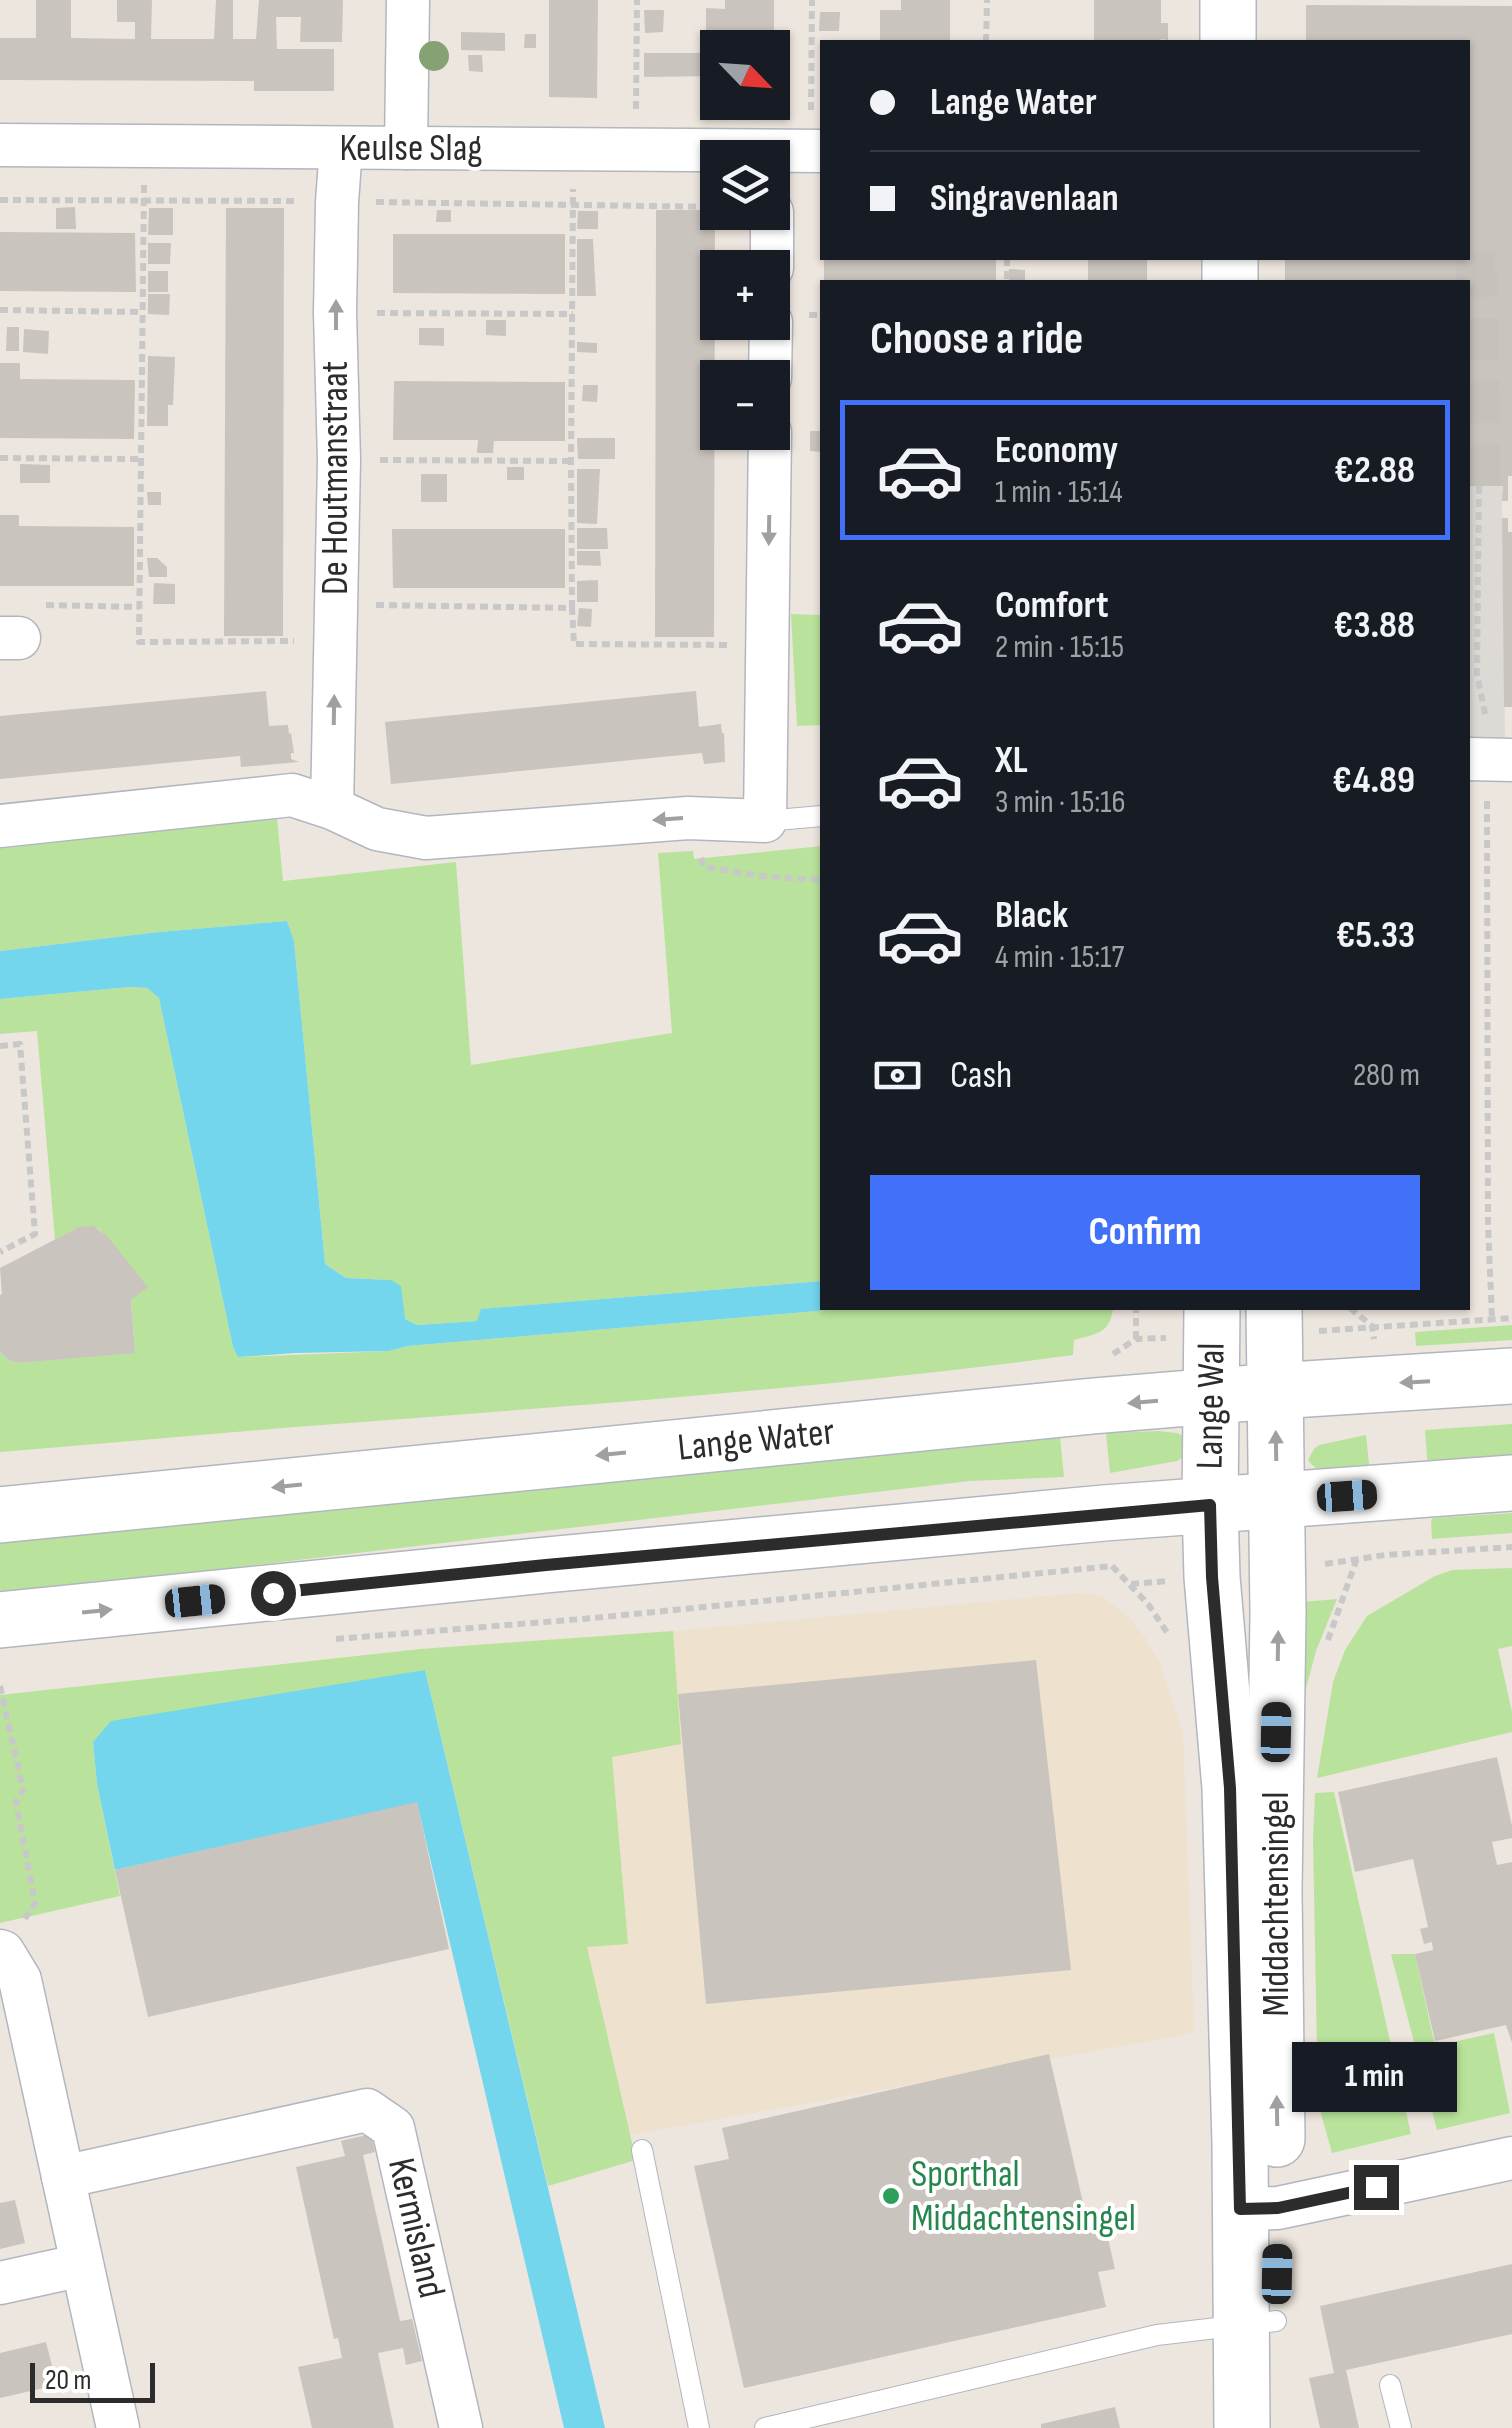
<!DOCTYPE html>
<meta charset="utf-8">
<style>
body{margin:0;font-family:"Sofia Sans Condensed",sans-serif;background:#20242c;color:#f1f3f6;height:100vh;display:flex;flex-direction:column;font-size:38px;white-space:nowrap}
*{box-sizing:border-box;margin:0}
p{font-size:32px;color:#9ea1a6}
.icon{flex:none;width:55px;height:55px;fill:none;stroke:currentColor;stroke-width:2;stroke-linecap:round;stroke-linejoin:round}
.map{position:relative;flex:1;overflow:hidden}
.sheet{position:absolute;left:820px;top:280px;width:650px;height:1030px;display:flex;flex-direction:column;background:#171b24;border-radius:0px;box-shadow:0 2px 8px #0004}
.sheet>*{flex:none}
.hud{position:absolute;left:820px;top:40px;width:650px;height:220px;border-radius:0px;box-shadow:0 2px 8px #0004;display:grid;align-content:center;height:220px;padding:0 50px;background:#171b24}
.needle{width:65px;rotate:115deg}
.tools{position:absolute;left:700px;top:30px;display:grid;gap:20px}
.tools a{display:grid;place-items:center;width:90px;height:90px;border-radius:0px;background:#171b24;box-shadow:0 2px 8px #0004;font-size:50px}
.scale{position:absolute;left:30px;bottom:25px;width:125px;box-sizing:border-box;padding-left:10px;border:5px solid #2c2c2c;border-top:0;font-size:28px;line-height:35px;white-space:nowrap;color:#2c2c2c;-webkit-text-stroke:8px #fff;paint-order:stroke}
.end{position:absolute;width:45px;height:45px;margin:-22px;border:12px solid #2c2c2c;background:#fff;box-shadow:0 0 0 5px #fff}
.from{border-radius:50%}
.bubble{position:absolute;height:70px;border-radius:0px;background:#171b24;box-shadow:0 2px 8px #0004;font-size:32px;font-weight:700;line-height:70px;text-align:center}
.car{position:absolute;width:30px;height:60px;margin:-30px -15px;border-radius:12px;box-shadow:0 0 8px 2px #0007;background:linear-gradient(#222 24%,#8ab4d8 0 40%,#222 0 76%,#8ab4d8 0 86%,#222 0)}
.hud b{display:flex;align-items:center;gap:35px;height:95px;font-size:38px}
.hud b+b{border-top:2px solid #363941}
.hud i{width:25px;height:25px;background:#f1f3f6}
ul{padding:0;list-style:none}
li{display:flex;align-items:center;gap:30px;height:140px;margin:0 20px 15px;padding:0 30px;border:5px solid transparent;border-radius:0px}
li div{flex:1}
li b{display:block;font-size:38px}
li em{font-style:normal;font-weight:700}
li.current{border-color:#4171f8}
li>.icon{width:90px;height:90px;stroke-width:1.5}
h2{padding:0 50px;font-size:45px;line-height:120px}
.pay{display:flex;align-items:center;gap:25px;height:110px;padding:0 50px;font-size:38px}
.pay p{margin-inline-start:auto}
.button{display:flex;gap:20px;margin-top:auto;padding:20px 50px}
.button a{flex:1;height:115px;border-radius:0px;background:#4171f8;color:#fff;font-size:40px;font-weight:700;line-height:115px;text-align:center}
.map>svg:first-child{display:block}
.education{fill:#eee1ce}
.green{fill:#b9e39c}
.plaza{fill:#ddd9d5}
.water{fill:#73d6ed}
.building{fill:#c9c4bd}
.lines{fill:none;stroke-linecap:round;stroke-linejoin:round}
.street-tunnel{stroke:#c6c1ba;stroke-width:42;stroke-dasharray:42 21;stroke-linecap:butt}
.lane-casing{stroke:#b2b6bf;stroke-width:22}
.street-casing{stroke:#b2b6bf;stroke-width:45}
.secondary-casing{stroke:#b2b6bf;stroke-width:58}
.path{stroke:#c8c8c8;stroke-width:6;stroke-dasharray:8 5;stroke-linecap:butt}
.lane{stroke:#fff;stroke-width:20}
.street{stroke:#fff;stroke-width:42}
.secondary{stroke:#fff;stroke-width:55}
.tree{fill:#86a173}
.oneway{fill:#a0a0a0}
.route{stroke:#2c2c2c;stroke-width:12}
.leisure-dot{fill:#2e9e5b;stroke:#fff;stroke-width:4}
.labels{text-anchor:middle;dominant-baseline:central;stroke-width:8;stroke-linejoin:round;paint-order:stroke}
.street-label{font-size:38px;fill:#2c2c2c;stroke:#fff}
.leisure-label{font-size:38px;fill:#27864d;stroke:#fff;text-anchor:start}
</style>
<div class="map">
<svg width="1512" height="2428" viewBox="0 0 1512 2428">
<rect width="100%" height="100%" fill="#ede6de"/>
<polygon class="education" points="1078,1593 1101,1595 1131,1619 1145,1637 1160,1664 1183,1731 1194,2033 588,2143 513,1642 673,1631"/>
<g class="green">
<polygon points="791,614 822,615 822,725 797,726"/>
<polygon points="277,817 283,881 456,862 471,1065 672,1033 658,853 693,851 694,859 822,846 822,1281 482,1309 478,1321 417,1325 405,1319 391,1280 346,1278 325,1264 294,941 287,921 159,932 0,951 0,838"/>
<path d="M 130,987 L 147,988 L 159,998 L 233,1347 L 239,1357 L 389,1351 L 408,1346 L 851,1308 L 1113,1308 C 1110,1334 1097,1333 1074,1340 L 1073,1355 C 815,1390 555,1407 295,1427 C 197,1435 98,1444 0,1452 L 0,1352 L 9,1360 L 18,1363 L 135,1352 L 131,1300 L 147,1286 L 100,1230 C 83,1222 70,1232 55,1240 L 37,1031 L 0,1034 L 0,999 Z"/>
<polygon points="1512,1325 1512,1340 1416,1346 1415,1332"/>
<polygon points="1512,1424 1512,1466 1428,1471 1425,1430"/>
<polygon points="1159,1431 1177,1433 1186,1438 1185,1456 1177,1461 1110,1473 1106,1433"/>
<path d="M 1366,1435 L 1370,1474 C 1348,1474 1322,1480 1308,1460 L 1314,1449 L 1319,1445 Z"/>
<polygon points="1060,1437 1064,1477 970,1481 0,1595 0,1538 544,1483"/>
<polygon points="1512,1513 1512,1533 1432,1539 1431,1521 1433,1518"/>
<polygon points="1512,1568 1512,1646 1498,1649 1512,1712 1512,1732 1317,1778 1333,1682 1345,1650 1367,1616 1435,1576 1452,1570"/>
<polygon points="1337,1599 1316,1651 1304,1696 1302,1602"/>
<polygon points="673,1631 681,1744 612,1757 628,1944 587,1947 636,2160 548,2186 425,1670 93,1742 97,1784 120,1896 0,1923 0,1695 420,1649"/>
<polygon points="1334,1792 1411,2134 1332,2153 1318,2103 1313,1839 1315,1793"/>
<polygon points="1391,1954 1415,1954 1435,2046 1494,2033 1510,2113 1437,2130"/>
</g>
<polygon class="plaza" points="1512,181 1502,501 1505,738 1468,740 1468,282 1430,282 1430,258 1468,258 1468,182"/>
<g class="water">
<polygon points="287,921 294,941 325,1264 346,1278 391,1280 401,1286 405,1319 417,1325 477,1321 481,1309 822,1281 822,1308 851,1308 408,1346 389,1351 295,1353 238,1357 233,1347 159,998 147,988 130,987 0,999 0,951 159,932"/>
<polygon points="425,1670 605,2428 564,2428 417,1803 115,1870 97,1784 93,1742 111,1721"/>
</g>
<g class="building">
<polygon points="36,0 71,0 71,38 135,39 135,22 117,22 117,0 152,0 151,39 214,39 216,0 233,0 233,39 256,39 259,0 343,0 342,42 300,42 301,17 276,17 277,49 334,49 334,91 254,91 254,81 0,80 0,38 36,38"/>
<polygon points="549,0 598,0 597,98 549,97"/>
<polygon points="725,0 774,0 774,48 718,48 718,76 644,77 644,53 706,53 706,8 725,9"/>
<polygon points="901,0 950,0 950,42 880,42 880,10 901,10"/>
<polygon points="1094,0 1161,0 1161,23 1168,23 1168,40 1161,39 1161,42 1094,42"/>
<polygon points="1306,5 1512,6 1512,476 1508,476 1508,501 1502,501 1503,486 1468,486 1468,282 1285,282 1285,258 1468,258 1468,42 1306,42"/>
<polygon points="644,10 664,10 663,32 645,33"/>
<polygon points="820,12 840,12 839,31 819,31"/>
<polygon points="461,32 505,33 505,51 461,50"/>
<polygon points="525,34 536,34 536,48 524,48"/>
<polygon points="468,55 482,55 483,72 469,71"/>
<polygon points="75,207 76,229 56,229 56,208"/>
<polygon points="149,208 173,208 173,235 148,235"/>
<polygon points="226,208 284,208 283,636 224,636"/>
<polygon points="437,210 451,210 451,222 436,222"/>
<polygon points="656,210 715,210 714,637 655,637"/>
<polygon points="578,211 598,211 598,229 577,229"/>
<polygon points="0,232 135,233 136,292 0,291"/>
<polygon points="393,234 565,234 565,294 393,293"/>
<polygon points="577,239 593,239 596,296 577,296"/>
<polygon points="148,243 171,243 170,264 148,264"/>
<rect x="824" y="258" width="172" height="24"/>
<rect x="1088" y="258" width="59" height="24"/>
<polygon points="1009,269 1025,270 1025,282 1009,282"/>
<rect x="148" y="271" width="20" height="21"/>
<polygon points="148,294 170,294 169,315 148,314"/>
<polygon points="486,320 506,320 506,336 486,335"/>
<polygon points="7,327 19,327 19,351 6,351"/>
<polygon points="419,328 444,328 444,346 419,345"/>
<polygon points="24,329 49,331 48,354 23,352"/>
<polygon points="577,342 597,343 597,353 577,352"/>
<polygon points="148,356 175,357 173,405 168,405 168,426 147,426"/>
<polygon points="0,363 20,363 20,379 135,380 134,439 0,438"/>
<polygon points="394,381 565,382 565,441 494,441 493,453 477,453 478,440 393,440"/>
<polygon points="583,385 598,385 597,402 582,401"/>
<polygon points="810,431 822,431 822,452 810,451"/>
<polygon points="577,438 615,438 615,459 578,459"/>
<polygon points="20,464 50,465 50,483 20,483"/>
<rect x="507" y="467" width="17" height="13"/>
<polygon points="577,469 600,469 597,524 577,523"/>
<rect x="421" y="474" width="26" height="28"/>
<polygon points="147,492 161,492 161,505 148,505"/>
<polygon points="0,515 19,515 19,526 134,527 134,586 0,586"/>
<polygon points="1502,518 1508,518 1508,532 1512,532 1512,707 1504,707"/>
<polygon points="577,528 607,528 608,549 577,549"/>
<polygon points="392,529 565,529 565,588 393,588"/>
<polygon points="577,551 600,551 601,566 577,565"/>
<polygon points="147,558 157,558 167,567 167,577 149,577"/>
<polygon points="598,580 598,602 577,602 577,581"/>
<polygon points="154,583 175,584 175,604 153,604"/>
<polygon points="579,608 592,609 591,627 577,626"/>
<polygon points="266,691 269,726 288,725 289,734 291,733 294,753 291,753 291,759 299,762 241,767 240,756 0,779 0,716"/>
<polygon points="696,691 699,727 721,724 722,733 724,733 725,762 704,764 702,753 391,784 385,722"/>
<polygon points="93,1226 107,1236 148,1287 131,1300 135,1353 18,1363 9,1360 0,1352 0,1295 2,1294 0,1268 79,1227"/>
<polygon points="1036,1660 1071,1970 706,2004 678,1694"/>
<polygon points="1497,1757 1512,1826 1512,1838 1492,1842 1497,1865 1512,1862 1512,2043 1506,2025 1435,2041 1415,1954 1433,1950 1432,1942 1424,1944 1420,1929 1428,1927 1413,1859 1355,1872 1338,1792"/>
<polygon points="417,1802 449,1949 148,2017 115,1870"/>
<polygon points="1049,2054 1089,2229 1105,2225 1115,2269 1098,2272 1106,2307 744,2388 694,2166 729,2159 722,2128"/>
<polygon points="371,2134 375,2152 363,2155 400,2321 412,2319 422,2361 406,2365 403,2348 378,2353 394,2428 312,2428 298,2367 342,2358 338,2338 334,2339 296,2167 345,2156 341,2141"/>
<polygon points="15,2200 25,2243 0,2249 0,2203"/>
<polygon points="1512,2264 1512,2334 1346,2370 1359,2428 1320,2428 1309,2378 1334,2373 1320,2306"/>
<polygon points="46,2342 57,2385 0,2398 0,2353"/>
<polygon points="1115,2407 1120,2428 1041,2428 1041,2424"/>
</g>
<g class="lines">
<polyline class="street-tunnel" points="1479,486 1477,273 1512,273"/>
<g class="lane-casing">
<g id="lane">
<polyline points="765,821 822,816"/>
<polyline points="642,2150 699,2428"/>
<polyline points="1390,2385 1401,2428"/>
<polyline points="765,2428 1157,2335 1276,2321"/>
</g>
</g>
<g class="street-casing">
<g id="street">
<polyline points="0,145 822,151"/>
<polyline points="406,148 408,0"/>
<polyline points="772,268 772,212"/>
<polyline points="770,378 771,322"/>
<polyline points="0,638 19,638"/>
<polyline points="1468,759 1512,760"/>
<polyline points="332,808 339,460 335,313 337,202 341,148"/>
<polyline points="0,826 292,795 332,808 377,829 426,838 688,818 765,821 770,432"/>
<polyline points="0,1951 3,1952 20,1980 118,2428"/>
<polyline points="63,2177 367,2110 393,2128 461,2428"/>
<polyline points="1241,2209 1278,2208 1512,2158"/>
<polyline points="0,2283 82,2265"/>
</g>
</g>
<g class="secondary-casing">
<g id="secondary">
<polyline points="1228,0 1228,42"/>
<polyline points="1230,258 1230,282"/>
<polyline points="1212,1308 1210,1505 1212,1577 1230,1788 1240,2143 1242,2428"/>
<polyline points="1274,1308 1278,1613 1274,1891 1277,2139"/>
<polyline points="0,1515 1093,1406 1275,1391 1512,1376"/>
<polyline points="0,1620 546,1565 1104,1513 1512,1483"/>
</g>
</g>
<g class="path">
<polyline points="986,42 987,0"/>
<polyline points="636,109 637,0"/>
<polyline points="811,110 812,0"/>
<polyline points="144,185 139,642 294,641"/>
<polyline points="0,200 299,201"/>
<polyline points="376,202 718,207"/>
<polyline points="1007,258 1007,282"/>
<polyline points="0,310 143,312"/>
<polyline points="377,313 573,314"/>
<polyline points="809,315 822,315"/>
<polyline points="0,458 141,459"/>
<polyline points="380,460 571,461"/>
<polyline points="1479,486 1477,674 1486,719"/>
<polyline points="46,605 139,607"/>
<polyline points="376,605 572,608 574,644 729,645"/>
<polyline points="572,608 571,461 573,189"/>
<polyline points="1487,801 1488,1224 1492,1319"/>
<polyline points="701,858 704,867 769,877 822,880"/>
<polyline points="0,1046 20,1044 35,1234 0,1252"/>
<polyline points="1350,1308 1372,1326 1374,1339"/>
<polyline points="1319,1331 1512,1318"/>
<polyline points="1136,1339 1136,1308"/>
<polyline points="1113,1354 1136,1339 1166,1338"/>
<polyline points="1325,1564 1385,1555 1512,1547"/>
<polyline points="1112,1566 1148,1604 1168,1634"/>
<polyline points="1131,1584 1168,1581"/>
<polyline points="336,1639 594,1618 1112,1566"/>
<polyline points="1328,1640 1356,1561"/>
<polyline points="0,1686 23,1790 16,1802 35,1903 24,1920"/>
</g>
<use href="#lane" class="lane"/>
<use href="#street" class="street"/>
<use href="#secondary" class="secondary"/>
</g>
<circle class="tree" cx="434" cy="56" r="15"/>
<defs><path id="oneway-solid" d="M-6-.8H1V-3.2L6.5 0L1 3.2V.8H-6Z" transform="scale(2.5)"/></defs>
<g class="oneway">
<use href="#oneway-solid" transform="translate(336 315) rotate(-90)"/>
<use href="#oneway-solid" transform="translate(769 530) rotate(91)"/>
<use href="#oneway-solid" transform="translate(334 710) rotate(-89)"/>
<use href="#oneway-solid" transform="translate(668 819) rotate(176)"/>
<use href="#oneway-solid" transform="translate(1415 1382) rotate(177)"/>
<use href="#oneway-solid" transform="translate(1143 1402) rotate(175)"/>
<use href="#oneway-solid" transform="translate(1276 1446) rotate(-91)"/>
<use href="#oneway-solid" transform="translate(611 1454) rotate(174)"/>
<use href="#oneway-solid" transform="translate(287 1486) rotate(174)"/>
<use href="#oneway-solid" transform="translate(97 1611) rotate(-6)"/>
<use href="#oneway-solid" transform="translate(1278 1646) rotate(-89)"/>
<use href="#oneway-solid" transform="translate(1277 2111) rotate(-91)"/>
</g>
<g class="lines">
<polyline class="route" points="273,1593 546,1565 1210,1505 1212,1577 1230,1788 1240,2209 1278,2208 1376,2187"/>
</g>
<circle class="leisure-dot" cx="891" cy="2196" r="10"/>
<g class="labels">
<g class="street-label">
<text x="411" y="148">Keulse Slag</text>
<text transform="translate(335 478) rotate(-90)">De Houtmanstraat</text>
<text transform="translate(1211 1406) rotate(-89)">Lange Wal</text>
<text transform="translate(756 1440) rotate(-6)">Lange Water</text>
<text transform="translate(1276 1904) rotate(-90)">Middachtensingel</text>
<text transform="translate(416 2228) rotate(77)">Kermisland</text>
</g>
<g class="leisure-label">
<text x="911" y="2174">Sporthal<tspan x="911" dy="44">Middachtensingel</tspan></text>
</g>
</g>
</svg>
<div class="tools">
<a><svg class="needle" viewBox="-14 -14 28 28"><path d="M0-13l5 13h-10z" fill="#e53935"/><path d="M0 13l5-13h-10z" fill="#9ea1a6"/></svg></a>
<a><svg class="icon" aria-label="layers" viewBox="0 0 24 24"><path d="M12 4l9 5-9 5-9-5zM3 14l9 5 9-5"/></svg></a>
<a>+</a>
<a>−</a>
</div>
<div class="scale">20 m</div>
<i class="end from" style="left:273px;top:1593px"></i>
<i class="end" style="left:1376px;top:2187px"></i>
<div class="bubble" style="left:1292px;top:2042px;width:165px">1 min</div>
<i class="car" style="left:1347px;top:1496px;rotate:86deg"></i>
<i class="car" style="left:195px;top:1601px;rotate:84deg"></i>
<i class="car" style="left:1276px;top:1732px;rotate:1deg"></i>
<i class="car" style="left:1277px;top:2274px;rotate:1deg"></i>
<div class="hud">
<b><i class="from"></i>Lange Water</b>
<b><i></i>Singravenlaan</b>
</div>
<section class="sheet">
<h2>Choose a ride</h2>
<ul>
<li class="current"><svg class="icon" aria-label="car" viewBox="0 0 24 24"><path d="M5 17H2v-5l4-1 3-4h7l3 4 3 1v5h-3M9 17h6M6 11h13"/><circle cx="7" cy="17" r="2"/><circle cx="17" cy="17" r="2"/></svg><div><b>Economy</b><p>1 min · 15:14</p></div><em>€2.88</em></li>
<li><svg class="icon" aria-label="car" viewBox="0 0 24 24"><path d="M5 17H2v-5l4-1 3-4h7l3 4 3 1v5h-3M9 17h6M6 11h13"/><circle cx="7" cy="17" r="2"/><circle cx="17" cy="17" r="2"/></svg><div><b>Comfort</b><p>2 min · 15:15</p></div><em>€3.88</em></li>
<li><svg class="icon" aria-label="car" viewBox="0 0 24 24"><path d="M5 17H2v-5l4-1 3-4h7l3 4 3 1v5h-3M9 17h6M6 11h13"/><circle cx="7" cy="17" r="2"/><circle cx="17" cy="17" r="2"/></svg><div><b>XL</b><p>3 min · 15:16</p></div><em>€4.89</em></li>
<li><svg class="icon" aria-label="car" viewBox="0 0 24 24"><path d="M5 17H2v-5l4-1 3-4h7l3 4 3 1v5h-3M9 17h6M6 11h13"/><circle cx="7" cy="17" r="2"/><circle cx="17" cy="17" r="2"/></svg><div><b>Black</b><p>4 min · 15:17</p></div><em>€5.33</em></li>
</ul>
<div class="pay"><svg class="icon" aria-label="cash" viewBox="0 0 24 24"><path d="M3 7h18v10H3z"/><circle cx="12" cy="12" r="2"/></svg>Cash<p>280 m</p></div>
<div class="button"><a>Confirm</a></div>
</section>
</div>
